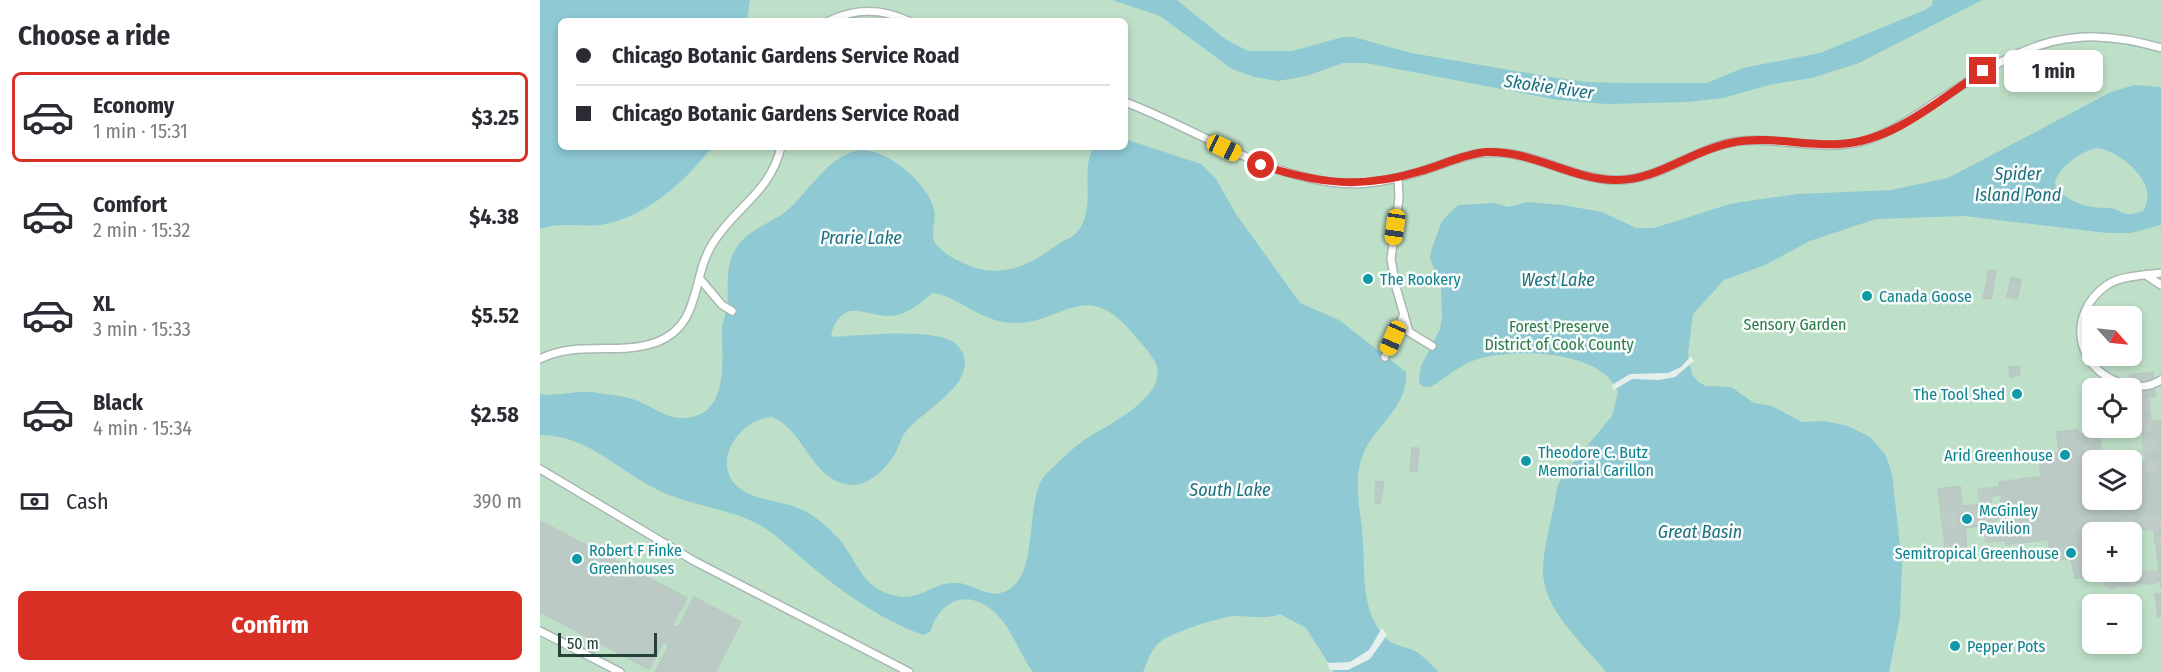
<!DOCTYPE html>
<meta charset="utf-8">
<style>
body{margin:0;font-family:"Fira Sans Condensed",sans-serif;background:#f2f2f3;color:#2b2b33;height:100vh;display:flex;flex-direction:column;font-size:22px;white-space:nowrap}
*{box-sizing:border-box;margin:0}
p{font-size:20px;color:#7c7c81}
.icon{flex:none;width:33px;height:33px;fill:none;stroke:currentColor;stroke-width:2;stroke-linecap:round;stroke-linejoin:round}
.map{position:relative;flex:1;overflow:hidden}
.side{display:flex;flex-direction:column;background:#fff;width:540px}
.side>*{flex:none}
.hud{position:absolute;left:18px;top:18px;width:570px;height:132px;border-radius:9px;box-shadow:0 3px 9px #0003;display:grid;align-content:center;height:132px;padding:0 18px;background:#fff}
.needle{width:39px;rotate:117deg}
.controls{position:absolute;left:1542px;top:306px;display:grid;gap:12px}
.controls a{display:grid;place-items:center;width:60px;height:60px;border-radius:9px;background:#fff;box-shadow:0 3px 9px #0003;font-size:30px}
.scale{position:absolute;left:18px;bottom:15px;width:99px;box-sizing:border-box;padding-left:6px;border:3px solid #24423a;border-top:0;font-size:16px;line-height:21px;white-space:nowrap;color:#24423a;-webkit-text-stroke:4px #f7fbf9;paint-order:stroke}
.end{position:absolute;width:27px;height:27px;margin:-14px;border:8px solid #d93025;background:#fff;box-shadow:0 0 0 3px #fff}
.from{border-radius:50%}
.bubble{position:absolute;height:42px;border-radius:9px;background:#fff;box-shadow:0 3px 9px #0003;font-size:20px;font-weight:700;line-height:42px;text-align:center}
.car{position:absolute;width:18px;height:36px;margin:-18px -9px;border-radius:8px;box-shadow:0 0 4px 2px #0007;background:linear-gradient(#f5c518 24%,#345 0 40%,#f5c518 0 76%,#345 0 86%,#f5c518 0)}
.hud b{display:flex;align-items:center;gap:21px;height:57px;font-size:22px}
.hud b+b{border-top:2px solid #e1e1e2}
.hud i{width:15px;height:15px;background:#2b2b33}
ul{padding:0;list-style:none}
li{display:flex;align-items:center;gap:18px;height:90px;margin:0 12px 9px;padding:0 6px;border:3px solid transparent;border-radius:9px}
li div{flex:1}
li b{display:block;font-size:22px}
li em{font-style:normal;font-weight:700}
li.selected{border-color:#d93025}
li>.icon{width:54px;height:54px;stroke-width:1.5}
h2{padding:0 18px;font-size:27px;line-height:72px}
.pay{display:flex;align-items:center;gap:15px;height:66px;padding:0 18px;font-size:22px}
.pay p{margin-inline-start:auto}
.action{display:flex;gap:12px;margin-top:auto;padding:12px 18px}
.action a{flex:1;height:69px;border-radius:9px;background:#d93025;color:#fff;font-size:24px;font-weight:700;line-height:69px;text-align:center}
main{display:flex;flex:1;min-height:0}
.map>svg:first-child{display:block}
.green{fill:#bfe0c8;fill-rule:evenodd}
.water{fill:#8ec9d4;fill-rule:evenodd}
.pier{fill:#e6efeb}
.building{fill:#bbcac4;stroke:#b8c9c2;stroke-width:1.5;fill-rule:evenodd}
.lines{fill:none;stroke-linecap:round;stroke-linejoin:round}
.street-tunnel{stroke:#bfccc8;stroke-width:14;stroke-dasharray:14 7;stroke-linecap:butt}
.lane-casing{stroke:#a8b8b2;stroke-width:10}
.lane{stroke:#fff;stroke-width:7}
.route{stroke:#d93025;stroke-width:8}
.culture-dot{fill:#0f9aa8;stroke:#f7fbf9;stroke-width:2}
.labels{text-anchor:middle;dominant-baseline:central;stroke-width:5;stroke-linejoin:round;paint-order:stroke}
.culture-label{font-size:16px;fill:#0d838f;stroke:#f7fbf9;text-anchor:start}
.park-label{font-size:16px;fill:#2d7a4b;stroke:#f7fbf9}
.water-label{font-size:18px;font-style:italic;fill:#1c6f80;stroke:#f7fbf9}
</style>
<main>
<section class="side">
<h2>Choose a ride</h2>
<ul>
<li class="selected"><svg class="icon" aria-label="car" viewBox="0 0 24 24"><path d="M5 17H2v-5l4-1 3-4h7l3 4 3 1v5h-3M9 17h6M6 11h13"/><circle cx="7" cy="17" r="2"/><circle cx="17" cy="17" r="2"/></svg><div><b>Economy</b><p>1 min · 15:31</p></div><em>$3.25</em></li>
<li><svg class="icon" aria-label="car" viewBox="0 0 24 24"><path d="M5 17H2v-5l4-1 3-4h7l3 4 3 1v5h-3M9 17h6M6 11h13"/><circle cx="7" cy="17" r="2"/><circle cx="17" cy="17" r="2"/></svg><div><b>Comfort</b><p>2 min · 15:32</p></div><em>$4.38</em></li>
<li><svg class="icon" aria-label="car" viewBox="0 0 24 24"><path d="M5 17H2v-5l4-1 3-4h7l3 4 3 1v5h-3M9 17h6M6 11h13"/><circle cx="7" cy="17" r="2"/><circle cx="17" cy="17" r="2"/></svg><div><b>XL</b><p>3 min · 15:33</p></div><em>$5.52</em></li>
<li><svg class="icon" aria-label="car" viewBox="0 0 24 24"><path d="M5 17H2v-5l4-1 3-4h7l3 4 3 1v5h-3M9 17h6M6 11h13"/><circle cx="7" cy="17" r="2"/><circle cx="17" cy="17" r="2"/></svg><div><b>Black</b><p>4 min · 15:34</p></div><em>$2.58</em></li>
</ul>
<div class="pay"><svg class="icon" aria-label="cash" viewBox="0 0 24 24"><path d="M3 7h18v10H3z"/><circle cx="12" cy="12" r="2"/></svg>Cash<p>390 m</p></div>
<div class="action"><a>Confirm</a></div>
</section>
<div class="map">
<svg width="1621" height="672" viewBox="0 0 1621 672">
<rect width="100%" height="100%" fill="#e6efeb"/>
<path class="green" d="M 0,0 L 1621,0 L 1621,672 L 0,672 ZM 21,21 L 585,21 L 585,147 L 21,147 ZM 1552,316 L 1592,316 L 1592,356 L 1552,356 ZM 1552,388 L 1592,388 L 1592,428 L 1552,428 ZM 1552,460 L 1592,460 L 1592,500 L 1552,500 ZM 1552,532 L 1592,532 L 1592,572 L 1552,572 ZM 1552,604 L 1592,604 L 1592,644 L 1552,644 Z"/>
<g class="water">
<path d="M 0,0 L 210,0 L 207,21 L 21,21 L 21,147 L 172,147 C 146,181 104,219 60,225 C 39,227 20,222 0,229 Z"/>
<polygon points="572,0 637,0 685,39 708,51 752,51 803,37 814,37 871,53 1017,78 1046,82 1088,83 1167,83 1203,68 1280,53 1385,10 1392,5 1393,0 1442,0 1319,63 1272,78 1233,84 1183,98 1148,102 1067,104 1018,100 826,63 803,63 767,76 738,81 714,77 692,69 620,16"/>
<path d="M 1594,85 L 1621,87 L 1621,225 L 1591,233 L 1567,233 L 1424,216 L 1336,219 L 1270,241 L 1225,265 L 1184,280 L 1153,314 L 1148,353 L 1152,374 L 1158,382 L 1166,386 L 1191,387 L 1214,403 L 1232,406 L 1262,422 L 1285,421 L 1308,426 L 1330,437 L 1345,454 L 1352,474 L 1362,564 L 1360,617 L 1349,672 L 1066,672 C 1043,643 1001,609 1003,568 C 1004,541 1014,514 1017,487 L 1023,475 L 1072,416 L 1078,392 C 1062,350 974,348 938,359 C 920,364 906,378 890,387 L 881,386 L 879,380 L 881,366 L 900,329 L 902,318 L 901,287 L 890,258 L 891,251 L 902,221 L 918,205 L 954,203 L 969,207 L 987,202 L 1023,205 L 1062,212 L 1096,228 L 1114,228 L 1190,204 L 1221,199 L 1259,194 L 1351,190 L 1408,178 L 1571,92 ZM 1558,148 C 1581,152 1621,184 1603,211 C 1579,219 1584,208 1567,208 C 1547,208 1532,203 1516,189 L 1515,181 C 1521,166 1542,150 1558,148 Z"/>
<path d="M 585,139 L 661,164 L 676,179 L 696,214 L 760,303 L 799,320 L 866,372 C 868,406 840,421 826,448 C 810,478 822,511 823,543 C 825,576 821,612 846,638 C 853,646 865,646 875,651 C 884,656 891,665 899,672 L 794,672 L 766,628 L 740,614 C 724,620 713,616 695,616 C 682,616 631,633 621,641 C 611,649 608,660 603,672 L 493,672 C 481,656 474,635 461,619 C 435,588 402,594 390,632 L 383,635 C 342,620 305,594 271,566 C 255,554 242,539 225,528 C 191,507 149,507 114,488 C 75,468 47,435 0,435 L 0,394 C 20,397 39,389 58,393 C 72,395 86,396 98,401 C 112,406 124,417 140,418 C 190,420 182,361 182,329 C 182,322 186,315 187,307 C 189,290 185,271 193,254 C 205,228 232,225 251,207 C 270,189 289,157 316,151 C 343,144 388,183 394,209 C 397,220 389,235 396,244 C 402,252 412,258 421,262 C 457,280 486,268 517,245 C 524,240 533,238 539,230 C 557,202 539,172 554,147 L 585,147 ZM 393,293 C 411,294 440,319 464,322 C 518,331 540,276 588,328 C 597,339 608,349 615,362 C 632,396 565,426 543,441 C 530,450 519,462 507,473 C 481,498 504,583 460,593 C 445,597 429,581 413,583 C 388,584 380,604 349,594 C 318,584 316,555 295,535 C 285,524 274,515 260,509 C 236,498 190,501 187,465 C 186,452 193,440 202,431 C 210,423 220,418 232,417 C 266,431 271,482 312,485 C 328,486 347,468 355,454 C 360,445 361,435 370,427 C 386,409 445,378 418,346 C 401,326 319,336 293,337 L 291,334 C 306,290 330,324 361,314 C 373,310 383,300 393,293 Z"/>
</g>
<g class="pier">
<polygon points="1151,356 1154,361 1135,377 1119,380 1092,379 1074,390 1072,385 1090,374 1128,373 1141,367"/>
<polygon points="842,628 847,635 845,638 830,659 808,670 790,670 787,663 810,662 829,650"/>
</g>
<g class="building">
<polygon points="1449,270 1456,271 1451,299 1443,298"/>
<polygon points="1471,277 1481,280 1477,299 1467,297"/>
<polygon points="1479,366 1480,375 1470,377 1469,367"/>
<polygon points="1613,372 1615,396 1592,399 1589,375"/>
<path d="M 1608,397 L 1611,422 L 1621,421 L 1621,588 L 1620,581 L 1566,587 L 1565,572 L 1555,573 L 1556,576 L 1535,578 L 1531,558 L 1511,561 L 1508,539 L 1466,545 L 1459,482 L 1501,477 L 1499,456 L 1519,453 L 1517,432 L 1538,430 L 1538,434 L 1548,433 L 1546,417 L 1552,416 L 1552,428 L 1558,428 L 1562,460 L 1552,460 L 1552,500 L 1592,500 L 1592,466 L 1606,464 L 1601,420 L 1592,421 L 1592,411 L 1600,410 L 1599,398 ZM 1614,527 L 1619,571 L 1575,576 L 1575,572 L 1552,572 L 1552,532 Z"/>
<polygon points="1621,421 1621,457 1615,458 1611,422"/>
<polygon points="1538,430 1543,472 1501,477 1499,456 1519,453 1517,432"/>
<polygon points="872,448 879,448 877,471 870,471"/>
<polygon points="1608,473 1613,518 1568,523 1566,500 1592,500 1592,475"/>
<polygon points="1501,477 1508,539 1488,542 1485,522 1464,524 1461,502 1483,500 1480,479"/>
<polygon points="836,481 844,482 840,504 835,503"/>
<polygon points="1621,485 1621,503 1612,504 1610,486"/>
<polygon points="1420,486 1422,506 1444,504 1442,489 1460,487 1461,495 1450,496 1452,511 1462,510 1463,517 1452,518 1454,535 1465,533 1466,540 1449,542 1447,525 1425,528 1427,549 1406,553 1398,489"/>
<polygon points="1547,494 1547,498 1552,497 1552,500 1566,500 1566,506 1549,509 1550,513 1520,516 1517,498"/>
<polygon points="0,521 147,598 132,625 138,628 154,597 201,622 175,672 115,672 129,645 123,642 109,669 0,612"/>
<polygon points="1551,534 1552,572 1555,572 1556,576 1535,578 1531,558 1511,561 1508,539"/>
<polygon points="1615,594 1621,594 1621,617 1618,617"/>
</g>
<g class="lines">
<g class="street-tunnel">
<polyline points="1603,397 1612,472"/>
<polyline points="1553,428 1557,460"/>
<polyline points="1592,469 1612,467"/>
<polyline points="1444,488 1452,542"/>
<polyline points="1618,517 1621,544"/>
<polyline points="1402,520 1463,513"/>
<polyline points="1560,528 1618,522"/>
<polyline points="1570,572 1571,582 1621,576"/>
</g>
<g class="lane-casing">
<g id="lane">
<path d="M 289,21 C 316,8 341,8 368,21"/>
<path d="M 585,102 C 654,128 715,171 789,182 C 826,188 862,178 897,166 C 912,161 928,154 944,153 C 988,148 1029,178 1073,180 C 1117,182 1151,150 1193,142 C 1236,135 1281,153 1324,141 C 1351,133 1373,117 1396,102 C 1475,50 1524,19 1621,48"/>
<polyline points="858,178 859,198 851,259 856,287 869,332 892,346"/>
<path d="M 1621,273 C 1605,275 1580,276 1567,285 C 1526,314 1535,368 1581,383 C 1597,387 1607,389 1621,380"/>
<polyline points="1606,275 1621,285"/>
<polyline points="160,279 182,305 192,311"/>
<polyline points="845,357 864,314"/>
<path d="M 0,359 C 37,340 79,356 117,342 C 162,325 151,277 173,243 C 196,206 230,193 241,147"/>
<polyline points="0,469 154,561 369,672"/>
<polyline points="0,631 80,672"/>
</g>
</g>
<use href="#lane" class="lane"/>
</g>
<g class="lines">
<path class="route" d="M 721,165 C 779,184 822,189 881,171 C 902,165 924,154 946,152 C 991,150 1030,179 1075,180 C 1117,181 1150,151 1190,143 C 1226,135 1263,146 1299,144 C 1353,142 1400,99 1443,71"/>
</g>
<g class="culture-dot">
<circle cx="828" cy="279" r="6"/>
<circle cx="1327" cy="296" r="6"/>
<circle cx="1477" cy="394" r="6"/>
<circle cx="1525" cy="455" r="6"/>
<circle cx="986" cy="461" r="6"/>
<circle cx="1427" cy="519" r="6"/>
<circle cx="1531" cy="553" r="6"/>
<circle cx="37" cy="559" r="6"/>
<circle cx="1415" cy="646" r="6"/>
</g>
<g class="labels">
<g class="culture-label">
<text x="840" y="279">The Rookery</text>
<text x="1339" y="296">Canada Goose</text>
<text x="1465" y="394" text-anchor="end">The Tool Shed</text>
<text x="998" y="452">Theodore C. Butz<tspan x="998" dy="18">Memorial Carillon</tspan></text>
<text x="1513" y="455" text-anchor="end">Arid Greenhouse</text>
<text x="1439" y="510">McGinley<tspan x="1439" dy="18">Pavilion</tspan></text>
<text x="49" y="550">Robert F Finke<tspan x="49" dy="18">Greenhouses</tspan></text>
<text x="1519" y="553" text-anchor="end">Semitropical Greenhouse</text>
<text x="1427" y="646">Pepper Pots</text>
</g>
<g class="park-label">
<text x="1255" y="324">Sensory Garden</text>
<text x="1019" y="326">Forest Preserve<tspan x="1019" dy="18">District of Cook County</tspan></text>
</g>
<g class="water-label">
<text transform="translate(1009 87) rotate(8)">Skokie River</text>
<text x="1478" y="174">Spider<tspan x="1478" dy="21">Island Pond</tspan></text>
<text x="321" y="238">Prarie Lake</text>
<text x="1018" y="280">West Lake</text>
<text x="690" y="490">South Lake</text>
<text x="1160" y="532">Great Basin</text>
</g>
</g>
</svg>
<div class="controls">
<a><svg class="needle" viewBox="-14 -14 28 28"><path d="M0-13l5 13h-10z" fill="#e53935"/><path d="M0 13l5-13h-10z" fill="#7c7c81"/></svg></a>
<a><svg class="icon" aria-label="locate" viewBox="0 0 24 24"><circle cx="12" cy="12" r="6"/><path d="M12 2v4M12 18v4M2 12h4M18 12h4"/></svg></a>
<a><svg class="icon" aria-label="layers" viewBox="0 0 24 24"><path d="M12 4l9 5-9 5-9-5zM3 14l9 5 9-5"/></svg></a>
<a>+</a>
<a>−</a>
</div>
<div class="scale">50 m</div>
<i class="end from" style="left:721px;top:165px"></i>
<i class="end" style="left:1443px;top:71px"></i>
<div class="bubble" style="left:1464px;top:50px;width:99px">1 min</div>
<i class="car" style="left:684px;top:148px;rotate:115deg"></i>
<i class="car" style="left:855px;top:227px;rotate:188deg"></i>
<i class="car" style="left:853px;top:338px;rotate:204deg"></i>
<div class="hud">
<b><i class="from"></i>Chicago Botanic Gardens Service Road</b>
<b><i></i>Chicago Botanic Gardens Service Road</b>
</div>
</div>
</main>
